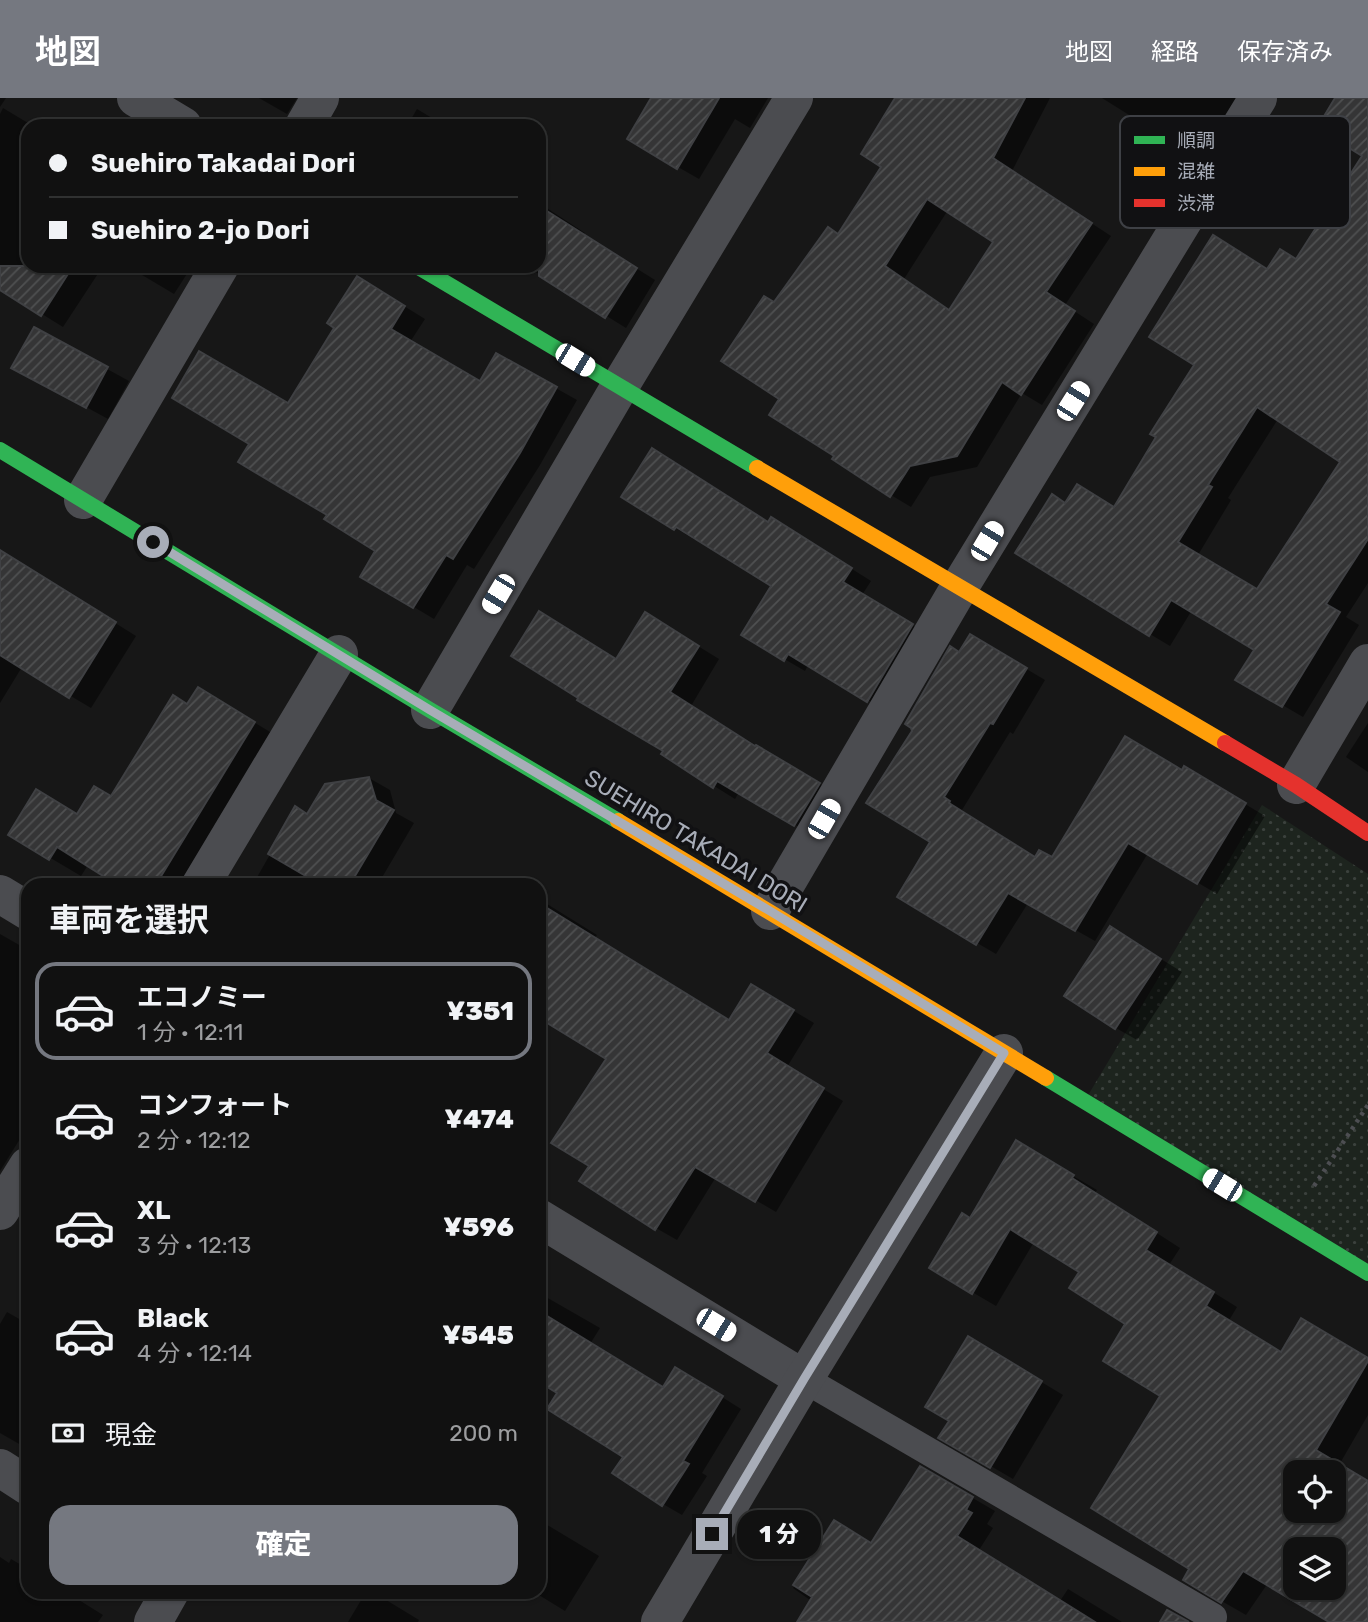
<!DOCTYPE html>
<html lang="ja">
<meta charset="utf-8">
<style>
body{margin:0;font-family:Rubik,"Noto Sans JP",sans-serif;background:#1a1a1a;color:#f1f3f6;height:100vh;display:flex;flex-direction:column;font-size:26px;white-space:nowrap}
*{box-sizing:border-box;margin:0}
p{font-size:23px;color:#9c9d9f}
.icon{flex:none;width:38px;height:38px;fill:none;stroke:currentColor;stroke-width:2;stroke-linecap:round;stroke-linejoin:round}
.map{position:relative;flex:1;overflow:hidden}
.sheet{position:absolute;left:21px;top:780px;width:525px;height:721px;display:flex;flex-direction:column;background:#111;border-radius:21px;box-shadow:0 2px 5px #0004,0 0 0 2px #303131}
.sheet>*{flex:none}
.banner{position:absolute;left:21px;top:21px;width:525px;height:154px;border-radius:21px;box-shadow:0 2px 5px #0004,0 0 0 2px #303131;display:grid;align-content:center;height:154px;padding:0 28px;background:#111}
.tools{position:absolute;left:1283px;top:1362px;display:grid;gap:14px}
.tools a{display:grid;place-items:center;width:63px;height:63px;border-radius:14px;background:#111;box-shadow:0 2px 5px #0004,0 0 0 2px #303131;font-size:35px}
.end{position:absolute;width:32px;height:32px;margin:-16px;border:9px solid #a8adb8;background:#111;box-shadow:0 0 0 4px #111}
.from{border-radius:50%}
.bubble{position:absolute;height:49px;border-radius:21px;background:#111;box-shadow:0 2px 5px #0004,0 0 0 2px #303131;font-size:23px;font-weight:800;line-height:49px;text-align:center}
.car{position:absolute;width:21px;height:42px;margin:-21px -10px;border-radius:9px;box-shadow:0 0 5px 2px #0007;background:linear-gradient(#fff 24%,#345 0 40%,#fff 0 76%,#345 0 86%,#fff 0)}
.banner b{display:flex;align-items:center;gap:24px;height:66px;font-size:26px}
.banner b+b{border-top:2px solid #303131}
.banner i{width:18px;height:18px;background:#f1f3f6}
ul{padding:0;list-style:none}
li{display:flex;align-items:center;gap:21px;height:98px;margin:0 14px 10px;padding:0 14px;border:4px solid transparent;border-radius:21px}
li div{flex:1}
li b{display:block;font-size:26px}
li em{font-style:normal;font-weight:800}
li.active{border-color:#757880}
li>.icon{width:63px;height:63px;stroke-width:1.5}
h2{padding:0 28px;font-size:32px;line-height:84px}
.pay{display:flex;align-items:center;gap:18px;height:77px;padding:0 28px;font-size:26px}
.pay p{margin-inline-start:auto}
.cta{display:flex;gap:14px;margin-top:auto;padding:14px 28px}
.cta a{flex:1;height:80px;border-radius:21px;background:#757880;color:#fff;font-size:28px;font-weight:800;line-height:80px;text-align:center}
header{display:flex;align-items:center;gap:42px;box-sizing:border-box;height:98px;padding:0 35px;background:#757880;color:#fff}
header strong{font-size:33px}
nav{display:flex;gap:38px;margin-inline-start:auto;font-size:24px}
.map>svg:first-child{display:block}
.park{fill:url(#park-dots)}
.shadow{fill:#0007;fill-rule:evenodd}
.building{fill:url(#building-hatch);stroke:#3f4043;stroke-width:2;fill-rule:evenodd}
.lines{fill:none;stroke-linecap:round;stroke-linejoin:round}
.path{stroke:#4d4e52;stroke-width:4.5;stroke-dasharray:3.5 5;stroke-linecap:butt}
.lane{stroke:#4b4c50;stroke-width:28}
.street{stroke:#4b4c50;stroke-width:38}
.fast{stroke:#30b455;stroke-width:16}
.slow{stroke:#ff9f0a;stroke-width:16}
.jam{stroke:#e5322d;stroke-width:16}
.route{stroke:#a8adb8;stroke-width:9}
.labels{text-anchor:middle;dominant-baseline:central;stroke-width:7;stroke-linejoin:round;paint-order:stroke}
.street-label{font-size:23px;fill:#a8adb8;stroke:#111113}
.key{fill:#111113;stroke:#3e4045;stroke-width:2}
.key-label{font-size:19px;fill:#a8adb8}
</style>
<header>
<strong>地図</strong>
<nav><a>地図</a><a>経路</a><a>保存済み</a></nav>
</header>
<div class="map">
<svg width="1368" height="1524" viewBox="0 0 1368 1524">
<defs>
<pattern id="park-dots" width="8" height="8" patternUnits="userSpaceOnUse" patternTransform="scale(1.75)"><rect width="8" height="8" fill="#1d241e"/><path d="M2 2h.1M6 6h.1" fill="none" stroke="#3b413d" stroke-width="1.8" stroke-linecap="round"/></pattern>
<pattern id="building-hatch" width="6" height="6" patternUnits="userSpaceOnUse" patternTransform="scale(1.75)"><rect width="6" height="6" fill="#353536"/><path d="M-1 1l2-2M0 6l6-6M5 7l2-2" fill="none" stroke="#4f5051"/></pattern>
</defs>
<rect width="100%" height="100%" fill="#171717"/>
<polygon class="park" points="1262,707 1368,776 1368,1175 1084,1004"/>
<g class="shadow">
<polygon points="0,0 6,0 0,9"/>
<polygon points="259,0 297,0 287,16"/>
<polygon points="653,0 768,0 750,30 735,21 699,81 629,41"/>
<path d="M 906,0 L 1050,0 L 1012,73 L 1111,138 L 1065,207 L 1094,226 L 1042,307 L 1022,295 L 977,369 L 930,379 L 911,409 L 891,397 L 836,357 L 782,301 L 775,206 L 840,138 L 884,68 ZM 948,112 L 996,143 L 950,213 L 904,181 Z"/>
<polygon points="1102,0 1236,0 1198,60"/>
<path d="M 1337,0 L 1368,0 L 1368,485 L 1346,519 L 1359,527 L 1303,619 L 1238,581 L 1256,551 L 1192,512 L 1170,548 L 1150,536 L 1067,407 L 1115,411 L 1268,173 L 1297,163 L 1364,57 ZM 1278,321 L 1343,364 L 1258,493 L 1198,457 L 1231,402 L 1228,400 Z"/>
<polygon points="3,10 33,28 28,28 28,168 103,168 63,229 0,190 0,16"/>
<polygon points="417,11 437,23 446,28 407,28"/>
<polygon points="539,105 585,135 583,137 655,182 626,230 526,168 539,168"/>
<polygon points="127,168 192,168 174,196"/>
<polygon points="378,192 425,221 410,244 481,286 497,257 577,302 540,367 474,471 467,467 434,521 362,478 378,453 329,417 288,307"/>
<polygon points="34,231 129,283 108,321 35,281"/>
<polygon points="623,398 769,425 792,433 871,483 862,497 932,539 888,614 808,567 805,573 743,537 773,488 696,440 695,442"/>
<polygon points="0,453 136,538 91,610 22,569 0,605"/>
<polygon points="667,529 719,561 691,608 840,698 816,739 739,694 735,701 663,656 665,652 617,563"/>
<polygon points="971,538 1045,582 1013,636 1010,634 962,712 968,716 967,717 1036,760 1053,761 1182,674 1185,670 1265,718 1217,796 1148,755 1095,843 1028,805 996,856 899,799 932,744 960,556"/>
<polygon points="188,608 229,609 285,643 197,788 123,788 88,767 81,778 10,736 78,718 112,700"/>
<polygon points="1368,625 1368,674 1346,659"/>
<polygon points="369,680 390,692 396,715 414,725 377,788 252,788 296,711 308,718"/>
<polygon points="539,801 597,837 594,841 730,924 752,888 814,925 787,969 843,1003 776,1114 716,1079 677,1142 656,1130 591,1068 608,961 547,922 539,934"/>
<polygon points="0,836 28,852 28,1028 0,1073"/>
<polygon points="1132,843 1182,874 1137,942 1116,930"/>
<path d="M 1017,1045 L 1097,1092 L 1095,1095 L 1180,1150 L 1169,1167 L 1237,1209 L 1228,1224 L 1282,1256 L 1368,1262 L 1368,1317 L 1339,1367 L 1368,1385 L 1368,1524 L 1332,1524 L 1268,1485 L 1246,1517 L 1185,1482 L 1191,1470 L 1163,1298 L 1128,1226 L 1081,1174 L 1034,1144 L 996,1208 L 931,1170 L 971,1122 ZM 1295,1374 L 1334,1374 L 1334,1412 L 1295,1412 ZM 1295,1451 L 1334,1451 L 1334,1489 L 1295,1489 Z"/>
<polygon points="539,1195 600,1230 590,1246 664,1291 695,1282 741,1311 702,1375 707,1378 682,1417 663,1406 625,1358 560,1294 539,1282"/>
<polygon points="7,1214 28,1226 28,1351 0,1335 0,1226"/>
<polygon points="990,1253 1063,1297 1013,1381 941,1339"/>
<polygon points="921,1370 995,1413 987,1426 993,1430 979,1452 1060,1503 1068,1491 1122,1524 796,1524 810,1502 793,1490 835,1425 872,1447"/>
<polygon points="539,1422 599,1458 565,1513 534,1494 539,1494"/>
<polygon points="0,1459 9,1465 11,1461 28,1471 28,1494 66,1494 103,1517 98,1524 0,1524"/>
<polygon points="366,1494 373,1494 419,1522 418,1524 348,1524"/>
</g>
<g class="building">
<polygon points="651,0 719,0 677,71 627,41"/>
<path d="M 895,0 L 1025,0 L 993,60 L 1092,125 L 1046,194 L 1075,213 L 1021,297 L 1002,284 L 957,358 L 910,368 L 890,399 L 832,361 L 834,358 L 769,317 L 779,301 L 721,263 L 764,198 L 774,204 L 828,129 L 838,136 L 881,69 L 861,56 ZM 927,101 L 993,144 L 949,212 L 885,168 Z"/>
<path d="M 1335,0 L 1368,0 L 1368,441 L 1326,506 L 1340,514 L 1282,609 L 1235,582 L 1254,552 L 1171,502 L 1149,538 L 1015,455 L 1052,396 L 1065,405 L 1077,386 L 1114,409 L 1156,339 L 1150,336 L 1194,267 L 1149,239 L 1213,137 L 1267,171 L 1280,151 L 1296,161 L 1362,58 L 1317,30 ZM 1257,309 L 1340,364 L 1257,491 L 1178,444 L 1212,389 L 1208,387 Z"/>
<polygon points="539,108 637,170 605,220 539,178"/>
<polygon points="0,168 73,168 41,218 0,192"/>
<polygon points="357,178 405,208 391,231 480,283 496,255 557,289 520,355 453,461 446,457 413,510 360,479 375,453 324,421 327,417 238,364 249,346 172,300 199,253 288,305 334,230 327,225"/>
<polygon points="34,229 108,269 86,310 11,270"/>
<polygon points="652,350 768,424 771,419 852,470 843,484 913,526 867,604 788,556 784,563 741,537 771,488 676,429 674,432 621,399"/>
<polygon points="0,452 116,524 69,600 0,557"/>
<polygon points="539,513 616,561 645,514 699,548 670,594 755,648 756,647 820,685 794,728 717,683 713,690 661,656 663,653 577,602 578,600 511,558"/>
<polygon points="970,536 1027,570 993,626 990,625 944,699 950,703 949,705 1035,759 1039,752 1052,759 1125,638 1182,672 1184,668 1246,705 1197,786 1128,745 1075,833 1008,795 976,847 897,799 930,744 866,705 912,633 911,630 905,626 950,548 959,554"/>
<polygon points="198,589 255,624 155,788 119,788 57,749 49,762 8,737 36,691 77,716 94,688 111,698 173,597 187,606"/>
<polygon points="369,679 376,702 394,712 349,788 323,788 268,756 295,708 307,716 325,686"/>
<polygon points="539,805 729,922 751,886 794,912 767,955 824,990 755,1104 695,1069 655,1132 579,1083 589,1068 551,1045 606,961 539,920"/>
<polygon points="1110,828 1161,861 1115,931 1064,898"/>
<path d="M 1016,1042 L 1074,1077 L 1072,1080 L 1157,1134 L 1146,1152 L 1214,1194 L 1206,1208 L 1281,1254 L 1301,1220 L 1368,1260 L 1368,1263 L 1316,1352 L 1368,1383 L 1368,1524 L 1329,1524 L 1243,1473 L 1221,1505 L 1183,1482 L 1189,1471 L 1091,1410 L 1160,1298 L 1103,1263 L 1125,1226 L 1069,1190 L 1079,1174 L 1010,1131 L 972,1196 L 929,1170 L 962,1115 L 970,1120 ZM 1295,1374 L 1334,1374 L 1334,1412 L 1295,1412 ZM 1295,1451 L 1334,1451 L 1334,1489 L 1295,1489 Z"/>
<polygon points="539,1213 663,1289 675,1269 723,1298 683,1363 689,1366 662,1408 612,1375 623,1359 547,1311 557,1295 539,1284"/>
<polygon points="968,1238 1042,1283 990,1370 938,1340 949,1323 925,1309"/>
<polygon points="920,1368 973,1399 966,1412 972,1415 957,1438 1095,1524 797,1524 812,1499 793,1487 834,1422 871,1445"/>
<polygon points="1167,1512 1189,1524 1160,1524"/>
</g>
<g class="lines">
<polyline class="path" points="1314,1088 1368,1007"/>
<polyline class="lane" points="804,1281 1213,1519"/>
<g class="street">
<polyline points="136,0 183,28"/>
<polyline points="304,28 320,0"/>
<polyline points="83,402 220,168"/>
<polyline points="430,612 620,288 794,0"/>
<polyline points="1296,687 1368,565"/>
<polyline points="200,788 339,556"/>
<polyline points="0,796 28,813"/>
<polyline points="770,813 959,490 1258,0"/>
<polyline points="0,1113 28,1068"/>
<polyline points="539,1120 804,1281"/>
<polyline points="0,1370 28,1388"/>
<polyline points="153,1524 170,1494"/>
<polyline points="660,1524 804,1281 1004,955"/>
</g>
<g class="fast">
<polyline points="417,168 757,370"/>
<polyline points="0,352 430,612 618,723"/>
<polyline points="1046,980 1368,1175"/>
</g>
<g class="slow">
<polyline points="757,370 1225,645"/>
<polyline points="618,723 1046,980"/>
</g>
<polyline class="jam" points="1225,645 1296,687 1368,735"/>
</g>
<g class="lines">
<polyline class="route" points="153,444 430,612 770,813 1004,955 804,1281 712,1436"/>
</g>
<g class="labels">
<g class="street-label">
<text transform="translate(696 743) rotate(31)">SUEHIRO TAKADAI DORI</text>
</g>
</g>
<rect x="1120" y="18" width="230" height="112" rx="10" class="key"/>
<rect x="1134" y="38" width="31" height="8" fill="#30b455"/>
<rect x="1134" y="69" width="31" height="9" fill="#ff9f0a"/>
<rect x="1134" y="101" width="31" height="8" fill="#e5322d"/>
<g class="key-label">
<text x="1177" y="49">順調</text>
<text x="1177" y="80">混雑</text>
<text x="1177" y="112">渋滞</text>
</g>
</svg>
<div class="tools">
<a><svg class="icon" aria-label="locate" viewBox="0 0 24 24"><circle cx="12" cy="12" r="6"/><path d="M12 2v4M12 18v4M2 12h4M18 12h4"/></svg></a>
<a><svg class="icon" aria-label="layers" viewBox="0 0 24 24"><path d="M12 4l9 5-9 5-9-5zM3 14l9 5 9-5"/></svg></a>
</div>
<i class="end from" style="left:153px;top:444px"></i>
<i class="end" style="left:712px;top:1436px"></i>
<div class="bubble" style="left:737px;top:1412px;width:84px">1 分</div>
<i class="car" style="left:575px;top:262px;rotate:121deg"></i>
<i class="car" style="left:1073px;top:303px;rotate:32deg"></i>
<i class="car" style="left:987px;top:443px;rotate:31deg"></i>
<i class="car" style="left:498px;top:496px;rotate:211deg"></i>
<i class="car" style="left:824px;top:721px;rotate:30deg"></i>
<i class="car" style="left:1222px;top:1087px;rotate:301deg"></i>
<i class="car" style="left:716px;top:1227px;rotate:121deg"></i>
<div class="banner">
<b><i class="from"></i>Suehiro Takadai Dori</b>
<b><i></i>Suehiro 2-jo Dori</b>
</div>
<section class="sheet">
<h2>車両を選択</h2>
<ul>
<li class="active"><svg class="icon" aria-label="car" viewBox="0 0 24 24"><path d="M5 17H2v-5l4-1 3-4h7l3 4 3 1v5h-3M9 17h6M6 11h13"/><circle cx="7" cy="17" r="2"/><circle cx="17" cy="17" r="2"/></svg><div><b>エコノミー</b><p>1 分 · 12:11</p></div><em>¥351</em></li>
<li><svg class="icon" aria-label="car" viewBox="0 0 24 24"><path d="M5 17H2v-5l4-1 3-4h7l3 4 3 1v5h-3M9 17h6M6 11h13"/><circle cx="7" cy="17" r="2"/><circle cx="17" cy="17" r="2"/></svg><div><b>コンフォート</b><p>2 分 · 12:12</p></div><em>¥474</em></li>
<li><svg class="icon" aria-label="car" viewBox="0 0 24 24"><path d="M5 17H2v-5l4-1 3-4h7l3 4 3 1v5h-3M9 17h6M6 11h13"/><circle cx="7" cy="17" r="2"/><circle cx="17" cy="17" r="2"/></svg><div><b>XL</b><p>3 分 · 12:13</p></div><em>¥596</em></li>
<li><svg class="icon" aria-label="car" viewBox="0 0 24 24"><path d="M5 17H2v-5l4-1 3-4h7l3 4 3 1v5h-3M9 17h6M6 11h13"/><circle cx="7" cy="17" r="2"/><circle cx="17" cy="17" r="2"/></svg><div><b>Black</b><p>4 分 · 12:14</p></div><em>¥545</em></li>
</ul>
<div class="pay"><svg class="icon" aria-label="cash" viewBox="0 0 24 24"><path d="M3 7h18v10H3z"/><circle cx="12" cy="12" r="2"/></svg>現金<p>200 m</p></div>
<div class="cta"><a>確定</a></div>
</section>
</div>
